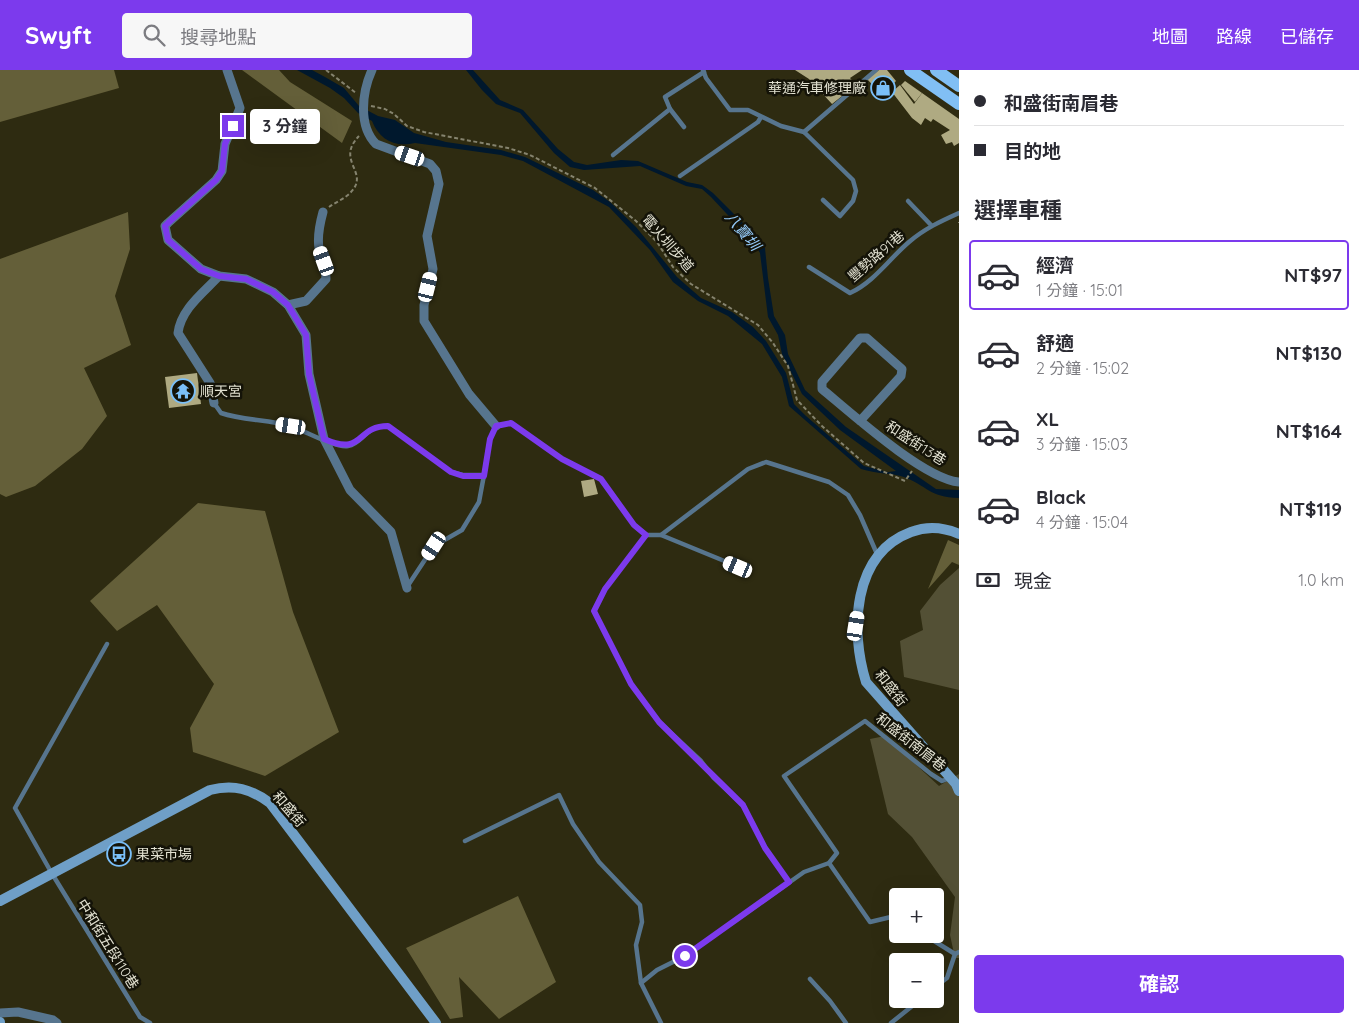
<!DOCTYPE html>
<html lang="zh-TW">
<meta charset="utf-8">
<style>
body{margin:0;font-family:Quicksand,"Noto Sans TC",sans-serif;background:#f7f7f7;color:#2b2b33;height:100vh;display:flex;flex-direction:column;font-size:19px;white-space:nowrap}
*{box-sizing:border-box;margin:0}
p{font-size:16px;color:#7c7c81}
.icon{flex:none;width:28px;height:28px;fill:none;stroke:currentColor;stroke-width:2;stroke-linecap:round;stroke-linejoin:round}
.map{position:relative;flex:1;overflow:hidden}
.panel{display:flex;flex-direction:column;background:#fff;width:400px}
.panel>*{flex:none}
.hud{display:grid;align-content:center;height:110px;padding:0 15px;background:#fff}
.controls{position:absolute;left:889px;top:818px;display:grid;gap:10px}
.controls a{display:grid;place-items:center;width:55px;height:55px;border-radius:5px;background:#fff;box-shadow:0 5px 20px #0002;font-size:25px}
.end{position:absolute;width:22px;height:22px;margin:-11px;border:6px solid #7c3aed;background:#fff;box-shadow:0 0 0 2px #fff}
.from{border-radius:50%}
.bubble{position:absolute;height:35px;border-radius:5px;background:#fff;box-shadow:0 5px 20px #0002;font-size:16px;font-weight:700;line-height:35px;text-align:center}
.car{position:absolute;width:15px;height:30px;margin:-15px -8px;border-radius:6px;box-shadow:0 0 4px 1px #0007;background:linear-gradient(#fff 24%,#345 0 40%,#fff 0 76%,#345 0 86%,#fff 0)}
.hud b{display:flex;align-items:center;gap:18px;height:48px;font-size:19px}
.hud b+b{border-top:1px solid #e1e1e2}
.hud i{width:12px;height:12px;background:#2b2b33}
ul{padding:0;list-style:none}
li{display:flex;align-items:center;gap:15px;height:70px;margin:0 10px 8px;padding:0 5px;border:2px solid transparent;border-radius:5px}
li div{flex:1}
li b{display:block;font-size:19px}
li em{font-style:normal;font-weight:700}
li.current{border-color:#7c3aed}
li>.icon{width:45px;height:45px;stroke-width:1.5}
h2{padding:0 15px;font-size:22px;line-height:60px}
.pay{display:flex;align-items:center;gap:12px;height:55px;padding:0 15px;font-size:19px}
.pay p{margin-inline-start:auto}
.button{display:flex;gap:10px;margin-top:auto;padding:10px 15px}
.button a{flex:1;height:58px;border-radius:5px;background:#7c3aed;color:#fff;font-size:20px;font-weight:700;line-height:58px;text-align:center}
header{display:flex;align-items:center;gap:30px;box-sizing:border-box;height:70px;padding:0 25px;background:#7c3aed;color:#fff}
header strong{font-size:24px}
nav{display:flex;gap:28px;margin-inline-start:auto;font-size:18px}
.search{width:350px;height:45px;background:#f7f7f7;display:flex;align-items:center;gap:12px;box-sizing:border-box;padding:0 18px;border-radius:5px;color:#7c7c81;font-size:19px}
main{display:flex;flex:1;min-height:0}
.map>svg:first-child{display:block}
.green{fill:#535035}
.forest{fill:#645f39}
.water{fill:#00182d}
.building{fill:#afaa82}
.lines{fill:none;stroke-linecap:round;stroke-linejoin:round}
.path{stroke:#85836e;stroke-width:2;stroke-dasharray:4 2.5;stroke-linecap:butt}
.lane{stroke:#57758e;stroke-width:4.5}
.street{stroke:#57758e;stroke-width:9}
.secondary{stroke:#6f9fc7;stroke-width:10}
.primary{stroke:#81bff4;stroke-width:12}
.route{stroke:#7c3aed;stroke-width:6}
.labels{text-anchor:middle;dominant-baseline:central;stroke-width:5;stroke-linejoin:round;paint-order:stroke}
.poi-label{font-size:14px;fill:#e3e2d2;stroke:#141308;text-anchor:start}
.street-label{font-size:14px;fill:#e3e2d2;stroke:#141308}
.water-label{font-size:15px;font-style:italic;fill:#94c9f7;stroke:#141308}
</style>
<header>
<strong>Swyft</strong>
<div class="search"><svg class="icon" aria-label="search" viewBox="0 0 24 24"><circle cx="10" cy="10" r="6"/><path d="M15 15l6 6"/></svg>搜尋地點</div>
<nav><a>地圖</a><a>路線</a><a>已儲存</a></nav>
</header>
<main>
<div class="map">
<svg width="959" height="953" viewBox="0 0 959 953">
<rect width="100%" height="100%" fill="#2e2b11"/>
<g class="green">
<polygon points="959,498 959,620 904,607 900,571 923,560 920,541 940,515"/>
<polygon points="885,666 939,716 959,704 959,888 955,888 950,865 955,827 912,767 888,744 870,669"/>
</g>
<g class="forest">
<polygon points="0,0 114,0 119,18 0,52"/>
<polygon points="242,0 279,0 290,12 352,51 342,73"/>
<polygon points="128,142 130,179 115,226 131,275 84,298 107,346 82,379 35,416 6,427 0,424 0,189"/>
<polygon points="198,433 265,441 293,542 339,662 265,706 193,682 190,658 214,614 157,535 117,561 90,531"/>
<polygon points="948,470 959,475 959,495 952,492 928,519"/>
<polygon points="518,826 556,912 499,949 459,907 463,947 450,949 406,878"/>
</g>
<path class="water" d="M 297,0 L 312,0 L 325,7 L 344,18 L 359,36 L 378,46 L 395,50 L 414,63 L 446,72 L 501,80 L 525,87 L 593,120 L 610,132 L 636,157 L 677,207 L 701,228 L 732,242 L 753,257 L 766,271 L 786,303 L 794,334 L 806,346 L 864,396 L 888,402 L 896,401 L 840,360 L 802,324 L 782,284 L 778,265 L 768,247 L 760,183 L 754,173 L 711,127 L 702,119 L 686,116 L 640,96 L 584,100 L 570,97 L 554,83 L 520,43 L 496,34 L 482,20 L 466,0 L 473,0 L 500,30 L 523,40 L 558,79 L 574,92 L 587,95 L 621,90 L 638,91 L 687,112 L 702,115 L 713,123 L 758,168 L 765,178 L 768,208 L 774,246 L 785,265 L 788,284 L 805,320 L 846,357 L 936,419 L 959,420 L 959,428 C 928,427 928,416 904,407 C 893,403 876,404 861,399 L 789,336 L 782,307 L 762,274 L 728,246 L 698,231 L 673,212 L 650,180 L 609,137 L 523,91 L 501,85 L 415,73 C 394,78 379,69 372,51 L 358,43 L 344,28 L 330,18 Z"/>
<g class="building">
<polygon points="795,0 862,0 850,8 856,15 832,34 809,9"/>
<polygon points="879,0 887,0 896,11 882,25 867,9"/>
<polygon points="905,11 922,23 915,32 901,15"/>
<polygon points="900,15 914,34 922,23 959,49 959,73 954,76 952,72 946,74 941,65 950,60 933,49 931,52 925,48 921,55 912,48 892,22"/>
<polygon points="197,303 201,334 169,338 165,307"/>
<polygon points="594,409 598,424 584,427 581,411"/>
</g>
<g class="lines">
<g class="path">
<polyline points="326,0 356,23"/>
<polyline points="371,36 385,39 394,44 407,56 424,62 508,78 530,85 595,118 636,151 657,172 673,197 691,214 758,255 773,273 788,296 797,330 822,356 864,393 905,411 912,401"/>
<path d="M 329,137 C 336,132 346,128 351,122 C 370,102 335,91 359,66"/>
<polyline points="959,152 959,153"/>
</g>
<g class="lane">
<polyline points="703,0 706,8 730,40 748,40 781,56 804,62 853,110 856,121 853,131 840,146 823,130"/>
<polyline points="684,57 670,39 665,27 704,2"/>
<polyline points="804,62 876,0"/>
<polyline points="613,85 670,39"/>
<polyline points="680,106 758,52 761,47"/>
<polyline points="908,131 931,155"/>
<path d="M 809,197 L 850,223 C 874,212 889,189 909,172 C 924,159 941,151 959,143"/>
<path d="M 214,333 L 221,343 C 244,351 270,349 293,357 C 307,362 335,378 348,376 C 364,373 364,356 388,356 L 451,402 L 463,405 L 484,405 L 490,369 L 496,356 L 511,353 L 562,389 L 601,409 L 634,455 L 646,465 L 661,465 L 748,399 L 766,392 L 829,412 L 848,425 L 860,445 L 877,484"/>
<polyline points="646,465 605,519 594,541 631,614 659,652 701,691 713,707 743,735 765,778 789,812"/>
<polyline points="661,465 739,497"/>
<polyline points="407,517 434,476 462,460 479,432 484,405"/>
<polyline points="107,574 15,738 51,802 140,947 150,953"/>
<polyline points="465,771 559,725 573,754 599,792 640,835 642,852 636,875 641,913"/>
<polyline points="829,793 870,852 895,846 898,848"/>
<polyline points="923,864 955,884"/>
<polyline points="810,909 830,931 846,953"/>
<polyline points="935,917 947,908 955,884 959,882"/>
<polyline points="661,953 641,913 657,900 685,886 804,802 829,793 837,783 784,706 865,651 931,704 942,711 950,708"/>
<polyline points="891,953 921,929"/>
</g>
<g class="street">
<polyline points="227,0 240,38 225,74 222,101 216,110 168,153 165,156 168,170 201,199 219,206 246,209 273,222 288,235 306,265 309,304 324,369 350,420 391,462 407,518"/>
<path d="M 372,0 C 362,22 358,56 376,74 L 430,94 L 436,101 L 439,114 L 427,166 L 433,199 L 424,235 L 424,251 L 469,324 L 496,356"/>
<path d="M 288,235 L 306,231 L 326,209 C 326,197 321,189 319,178 C 317,166 320,153 323,142"/>
<path d="M 214,333 L 210,313 L 178,263 C 181,239 203,223 219,206"/>
<path d="M 860,351 L 901,306 L 902,299 L 867,268 L 860,268 L 822,312 L 822,319 C 851,343 924,409 959,412"/>
<polyline points="0,943 18,942 53,950 57,953"/>
</g>
<g class="secondary">
<path d="M 959,464 C 943,457 927,456 911,462 C 852,484 850,561 866,612 L 956,714 L 959,721"/>
<path d="M 0,831 L 210,720 C 234,714 251,719 270,733 L 436,953"/>
<polyline points="0,952 0,953"/>
</g>
<g class="primary">
<polyline points="910,0 959,34"/>
<polyline points="936,0 959,16"/>
</g>
</g>
<g class="lines">
<path class="route" d="M 233,56 L 225,74 L 222,101 L 216,110 L 168,153 L 165,156 L 168,170 L 201,199 L 219,206 L 246,209 L 273,222 L 288,235 L 306,265 L 309,304 L 324,369 C 365,387 355,356 388,356 L 451,402 L 463,406 L 484,406 L 490,369 L 496,356 L 511,353 L 562,389 L 601,409 L 634,455 L 646,465 L 605,519 L 594,541 L 631,614 L 659,652 L 743,735 L 765,778 L 789,812 L 685,886"/>
</g>
<defs>
<g id="shop-ring" transform="scale(1.25)"><circle r="9.5" fill="#141308" stroke="#7abff8" stroke-width="1.5"/><path d="M-5-2.5h2.3a2.7 3.5 0 0 1 5.4 0H5L5.5 6h-11ZM-1.5-2.5h3a1.5 2.3 0 0 0-3 0Z" fill="#7abff8"/></g>
<g id="temple-ring" transform="scale(1.25)"><circle r="9.5" fill="#141308" stroke="#7abff8" stroke-width="1.5"/><path d="M0-6L5-2H3V0L6.5 2.5H4V6H1.5V3h-3V6H-4V2.5H-6.5L-3 0V-2H-5Z" fill="#7abff8"/></g>
<g id="bus-ring" transform="scale(1.25)"><circle r="9.5" fill="#141308" stroke="#7abff8" stroke-width="1.5"/><path d="M-5-6H5V4H4V6H2V4H-2V6H-4V4H-5ZM-3.5-4V0h7V-4ZM-3.5 1.2v1.5H-2V1.2ZM2 1.2v1.5H3.5V1.2Z" fill="#7abff8"/></g>
</defs>
<g fill-rule="evenodd">
<use href="#shop-ring" x="883" y="18"/>
<use href="#temple-ring" x="183" y="321"/>
<use href="#bus-ring" x="119" y="784"/>
</g>
<g class="labels">
<g class="poi-label">
<text x="866" y="18" text-anchor="end">華通汽車修理廠</text>
<text x="200" y="321">順天宮</text>
<text x="136" y="784">果菜市場</text>
</g>
<g class="street-label">
<text transform="translate(668 173) rotate(49)">電火圳步道</text>
<text transform="translate(876 186) rotate(-41)">豐勢路91巷</text>
<text transform="translate(916 373) rotate(33)">和盛街13巷</text>
<text transform="translate(891 618) rotate(52)">和盛街</text>
<text transform="translate(911 672) rotate(38)">和盛街南眉巷</text>
<text transform="translate(289 739) rotate(49)">和盛街</text>
<text transform="translate(108 874) rotate(58)">中和街五段110巷</text>
</g>
<g class="water-label">
<text transform="translate(743 161) rotate(50)">八寶圳</text>
</g>
</g>
</svg>
<div class="controls">
<a>+</a>
<a>−</a>
</div>
<i class="end from" style="left:685px;top:886px"></i>
<i class="end" style="left:233px;top:56px"></i>
<div class="bubble" style="left:250px;top:39px;width:70px">3 分鐘</div>
<i class="car" style="left:410px;top:86px;rotate:289deg"></i>
<i class="car" style="left:324px;top:191px;rotate:340deg"></i>
<i class="car" style="left:428px;top:217px;rotate:14deg"></i>
<i class="car" style="left:291px;top:356px;rotate:279deg"></i>
<i class="car" style="left:434px;top:476px;rotate:213deg"></i>
<i class="car" style="left:738px;top:497px;rotate:293deg"></i>
<i class="car" style="left:856px;top:556px;rotate:9deg"></i>
</div>
<section class="panel">
<div class="hud">
<b><i class="from"></i>和盛街南眉巷</b>
<b><i></i>目的地</b>
</div>
<h2>選擇車種</h2>
<ul>
<li class="current"><svg class="icon" aria-label="car" viewBox="0 0 24 24"><path d="M5 17H2v-5l4-1 3-4h7l3 4 3 1v5h-3M9 17h6M6 11h13"/><circle cx="7" cy="17" r="2"/><circle cx="17" cy="17" r="2"/></svg><div><b>經濟</b><p>1 分鐘 · 15:01</p></div><em>NT$97</em></li>
<li><svg class="icon" aria-label="car" viewBox="0 0 24 24"><path d="M5 17H2v-5l4-1 3-4h7l3 4 3 1v5h-3M9 17h6M6 11h13"/><circle cx="7" cy="17" r="2"/><circle cx="17" cy="17" r="2"/></svg><div><b>舒適</b><p>2 分鐘 · 15:02</p></div><em>NT$130</em></li>
<li><svg class="icon" aria-label="car" viewBox="0 0 24 24"><path d="M5 17H2v-5l4-1 3-4h7l3 4 3 1v5h-3M9 17h6M6 11h13"/><circle cx="7" cy="17" r="2"/><circle cx="17" cy="17" r="2"/></svg><div><b>XL</b><p>3 分鐘 · 15:03</p></div><em>NT$164</em></li>
<li><svg class="icon" aria-label="car" viewBox="0 0 24 24"><path d="M5 17H2v-5l4-1 3-4h7l3 4 3 1v5h-3M9 17h6M6 11h13"/><circle cx="7" cy="17" r="2"/><circle cx="17" cy="17" r="2"/></svg><div><b>Black</b><p>4 分鐘 · 15:04</p></div><em>NT$119</em></li>
</ul>
<div class="pay"><svg class="icon" aria-label="cash" viewBox="0 0 24 24"><path d="M3 7h18v10H3z"/><circle cx="12" cy="12" r="2"/></svg>現金<p>1.0 km</p></div>
<div class="button"><a>確認</a></div>
</section>
</main>
